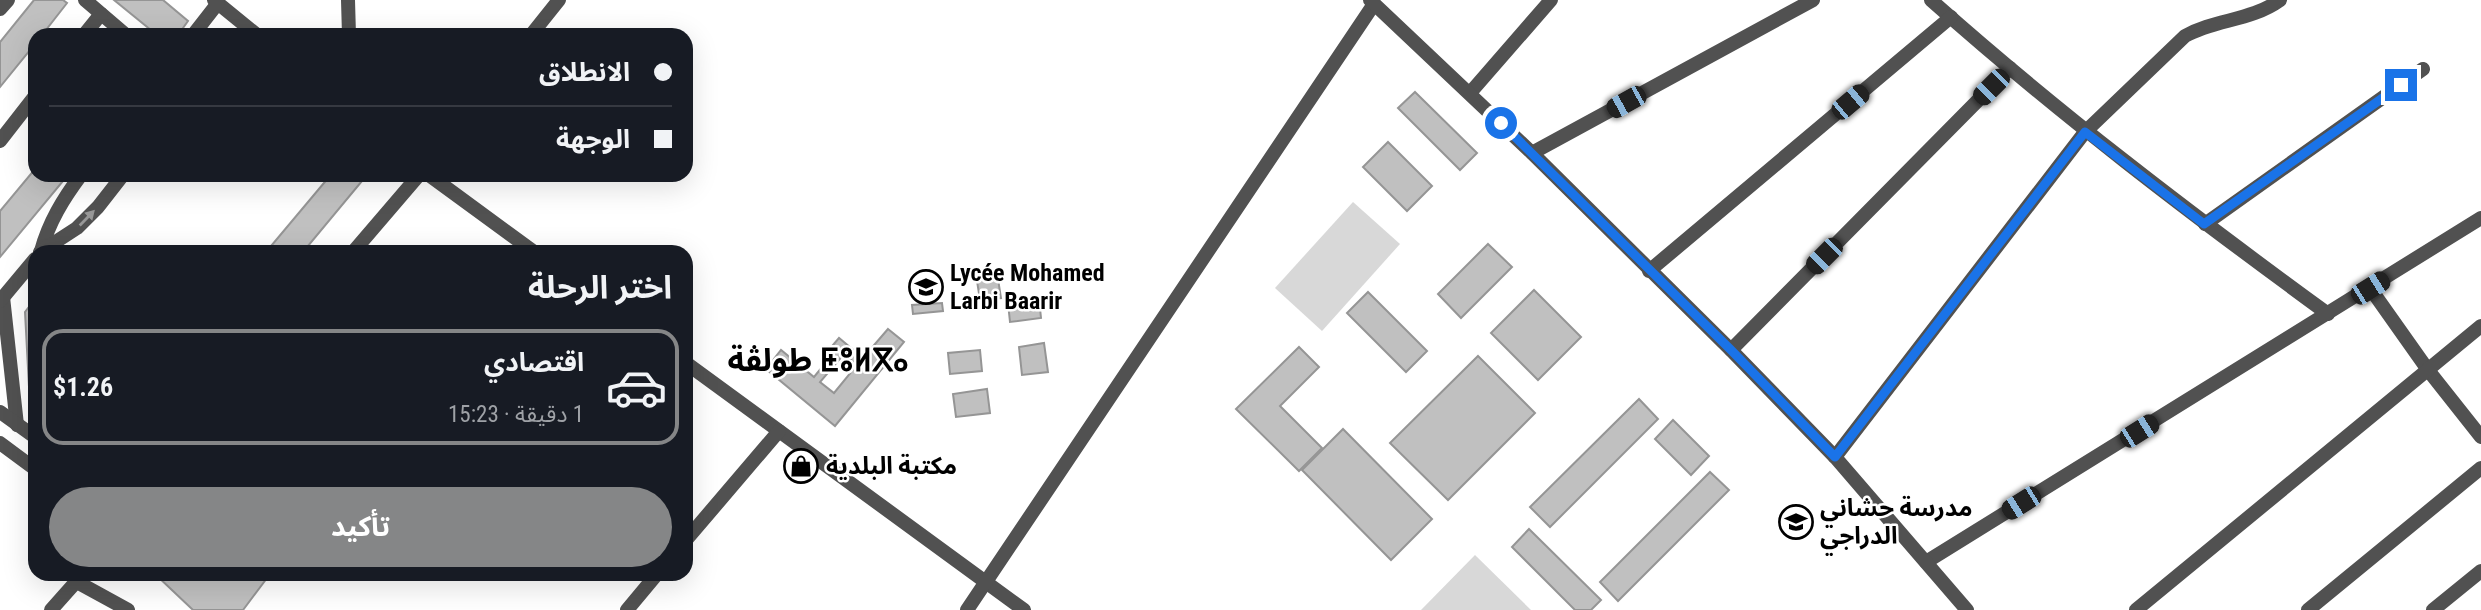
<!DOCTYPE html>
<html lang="ar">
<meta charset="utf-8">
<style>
body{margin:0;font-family:"Roboto Condensed","Noto Sans Arabic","Noto Sans Tifinagh",sans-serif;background:#242831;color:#f1f3f6;direction:rtl;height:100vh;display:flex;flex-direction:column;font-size:26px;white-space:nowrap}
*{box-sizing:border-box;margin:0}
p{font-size:23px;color:#9ea1a6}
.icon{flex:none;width:38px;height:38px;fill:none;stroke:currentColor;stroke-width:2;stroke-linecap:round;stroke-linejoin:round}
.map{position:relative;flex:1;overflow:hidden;direction:ltr}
.side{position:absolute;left:28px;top:245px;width:665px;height:336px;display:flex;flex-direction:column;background:#171b24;border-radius:21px;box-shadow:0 7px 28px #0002;direction:rtl}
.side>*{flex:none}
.guide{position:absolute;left:28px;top:28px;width:665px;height:154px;border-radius:21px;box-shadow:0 7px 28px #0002;direction:rtl;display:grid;align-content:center;height:154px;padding:0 21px;background:#171b24}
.end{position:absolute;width:32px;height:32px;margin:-16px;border:9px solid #1a73e8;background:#fff;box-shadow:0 0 0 4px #fff}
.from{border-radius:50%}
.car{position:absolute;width:21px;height:42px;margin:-21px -10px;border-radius:9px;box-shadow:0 0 5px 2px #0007;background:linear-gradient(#222 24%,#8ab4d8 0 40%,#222 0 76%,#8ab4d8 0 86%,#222 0)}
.guide b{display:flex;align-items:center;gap:24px;height:66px;font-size:26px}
.guide b+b{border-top:2px solid #363941}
.guide i{width:18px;height:18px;background:#f1f3f6}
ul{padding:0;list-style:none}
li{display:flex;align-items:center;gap:21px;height:116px;margin:0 14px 10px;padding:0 7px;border:4px solid transparent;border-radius:21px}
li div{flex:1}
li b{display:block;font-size:26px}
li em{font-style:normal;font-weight:700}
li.active{border-color:#858687}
li>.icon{width:63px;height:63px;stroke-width:1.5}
h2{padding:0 21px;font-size:32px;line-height:84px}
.cta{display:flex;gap:14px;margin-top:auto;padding:14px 21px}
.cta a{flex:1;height:80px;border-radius:42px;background:#858687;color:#fff;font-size:28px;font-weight:700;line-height:80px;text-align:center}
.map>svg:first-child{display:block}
.green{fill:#d8d8d8}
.building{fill:#c0c0c0;stroke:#959595;stroke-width:2;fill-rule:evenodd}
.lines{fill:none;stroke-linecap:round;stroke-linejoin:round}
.minor{stroke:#515151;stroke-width:14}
.tertiary{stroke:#515151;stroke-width:14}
.oneway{fill:#979797}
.route{stroke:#1a73e8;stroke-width:9}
.labels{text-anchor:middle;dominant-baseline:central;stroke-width:5;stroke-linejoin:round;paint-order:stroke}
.poi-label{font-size:24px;font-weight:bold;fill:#000;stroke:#fff;text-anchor:start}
.district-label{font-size:32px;font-weight:bold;fill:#000;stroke:#fff}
</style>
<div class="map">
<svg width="2481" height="610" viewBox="0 0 2481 610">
<rect width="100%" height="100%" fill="#fff"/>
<g class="green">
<polygon points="1353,202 1400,244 1322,331 1275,288"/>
<polygon points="1475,555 1531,610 1421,610"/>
</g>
<g class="building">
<polygon points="34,0 63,0 67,3 42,35 35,35 35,44 0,87 0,42"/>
<polygon points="114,0 163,0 188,21 178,35 157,35"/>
<polygon points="1415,92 1477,153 1460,170 1398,108"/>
<polygon points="1388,142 1432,186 1407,211 1363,167"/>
<polygon points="35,169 35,175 68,175 0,257 0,211"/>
<polygon points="327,175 367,175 303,252 266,252 329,177"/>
<polygon points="1488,244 1512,267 1461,318 1438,294"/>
<polygon points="998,279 1001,298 980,300 977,281"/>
<polygon points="1534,290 1581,337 1538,380 1491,333"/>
<polygon points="1368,292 1427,351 1406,372 1347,313"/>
<polygon points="35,299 35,391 29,387 25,312"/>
<polygon points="1039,299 1041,318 1010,322 1008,303"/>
<polygon points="942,303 943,311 913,314 912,305"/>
<path d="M 888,329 L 904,342 L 835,426 L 766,369 L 781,350 L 814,377 L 837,349 L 833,345 L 839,338 L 863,358 ZM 844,354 L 857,365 L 834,393 L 820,382 Z"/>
<polygon points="1044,343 1048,372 1022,375 1019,347"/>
<polygon points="1299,347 1319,367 1280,406 1322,448 1299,471 1236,409"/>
<polygon points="980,350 982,371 950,374 948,353"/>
<polygon points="1478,356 1535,413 1448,500 1390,443"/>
<polygon points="987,389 990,413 956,417 953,394"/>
<polygon points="1639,399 1658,419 1550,527 1530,507"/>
<polygon points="1673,420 1709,456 1691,475 1655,439"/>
<polygon points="1343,429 1432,519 1391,560 1302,470"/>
<polygon points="1710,472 1729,490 1618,601 1600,582"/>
<polygon points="1529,529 1601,600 1591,610 1575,610 1512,547"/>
<polygon points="155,574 270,574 243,610 193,610"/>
</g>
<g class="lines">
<g class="minor">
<polyline points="85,0 126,35"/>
<polyline points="214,0 257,35"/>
<polyline points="348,0 349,35"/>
<path d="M 1931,0 C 2058,113 2191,214 2328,314"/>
<polyline points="0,9 8,0"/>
<polyline points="84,35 101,14"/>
<polyline points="193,35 218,3"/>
<polyline points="531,35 559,0"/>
<polyline points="1470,93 1551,0"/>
<polyline points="0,141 35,96"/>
<polyline points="1532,153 1813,0"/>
<polyline points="429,175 534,252"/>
<polyline points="2205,224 2423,69"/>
<path d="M 41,251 C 49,222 63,199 81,175"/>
<polyline points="40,252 77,228 98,207 123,175"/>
<polyline points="353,252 419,175"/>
<polyline points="1649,271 1951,17"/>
<polyline points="2370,288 2428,370 2481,437"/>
<polyline points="3,297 17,425"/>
<polyline points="0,301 35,259"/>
<polyline points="1731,350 2010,68"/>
<polyline points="686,363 1024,610"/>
<polyline points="0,412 35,437"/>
<polyline points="0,443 35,469"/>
<path d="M 1835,457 L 2085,132 L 2185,36 C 2215,19 2251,21 2280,0"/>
<polyline points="686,540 779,431"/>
<polyline points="1926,562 2481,218"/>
<polyline points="77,582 128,610"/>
<polyline points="51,610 83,574"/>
<polyline points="627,610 657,574"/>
<polyline points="967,610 1374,4"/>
<polyline points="2136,610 2481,326"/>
<polyline points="2308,610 2481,468"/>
<polyline points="2433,610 2481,571"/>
</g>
<polyline class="tertiary" points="1370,0 1532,153 1731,350 1835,457 1967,610"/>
</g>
<defs><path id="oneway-solid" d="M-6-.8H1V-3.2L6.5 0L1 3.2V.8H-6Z" transform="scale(1.75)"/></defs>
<use class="oneway" href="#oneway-solid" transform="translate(87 218) rotate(-46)"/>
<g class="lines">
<polyline class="route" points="1501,123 1731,350 1835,457 2085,132 2204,224 2401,85"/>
</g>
<defs>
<g id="school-ring" transform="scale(1.75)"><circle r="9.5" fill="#fff" stroke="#000" stroke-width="1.5"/><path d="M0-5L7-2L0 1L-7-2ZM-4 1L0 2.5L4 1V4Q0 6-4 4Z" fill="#000"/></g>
<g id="shop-ring" transform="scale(1.75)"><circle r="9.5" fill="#fff" stroke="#000" stroke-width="1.5"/><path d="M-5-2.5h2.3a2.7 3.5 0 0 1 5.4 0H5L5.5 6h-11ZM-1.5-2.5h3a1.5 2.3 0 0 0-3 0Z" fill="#000"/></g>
</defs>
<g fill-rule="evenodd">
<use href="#school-ring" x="926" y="287"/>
<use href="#shop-ring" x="801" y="466"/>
<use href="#school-ring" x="1796" y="522"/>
</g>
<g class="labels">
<g class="poi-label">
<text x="950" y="273">Lycée Mohamed<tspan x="950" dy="28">Larbi Baarir</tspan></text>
<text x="826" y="466">مكتبة البلدية</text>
<text x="1820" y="508">مدرسة حشاني<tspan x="1820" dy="28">الدراجي</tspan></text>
</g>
<g class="district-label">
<text x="818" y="360">طولڤة ⵟⵓⵍⴳⴰ</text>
</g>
</g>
</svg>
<i class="end from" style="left:1501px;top:123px"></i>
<i class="end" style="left:2401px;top:85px"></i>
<i class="car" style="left:1991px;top:87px;rotate:225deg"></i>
<i class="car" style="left:1626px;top:102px;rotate:241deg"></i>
<i class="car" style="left:1850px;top:102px;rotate:50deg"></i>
<i class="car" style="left:1824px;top:256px;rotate:225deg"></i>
<i class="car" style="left:2370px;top:288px;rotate:58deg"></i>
<i class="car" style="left:2139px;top:431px;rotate:58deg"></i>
<i class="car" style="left:2021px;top:503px;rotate:238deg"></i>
<div class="guide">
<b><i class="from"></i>الانطلاق</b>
<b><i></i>الوجهة</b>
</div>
<section class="side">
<h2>اختر الرحلة</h2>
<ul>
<li class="active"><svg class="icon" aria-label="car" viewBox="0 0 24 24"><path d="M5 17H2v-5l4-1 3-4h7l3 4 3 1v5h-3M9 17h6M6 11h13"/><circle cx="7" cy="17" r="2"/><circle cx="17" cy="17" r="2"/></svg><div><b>اقتصادي</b><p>1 دقيقة · 15:23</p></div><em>$1.26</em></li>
</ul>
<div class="cta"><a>تأكيد</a></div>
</section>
</div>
